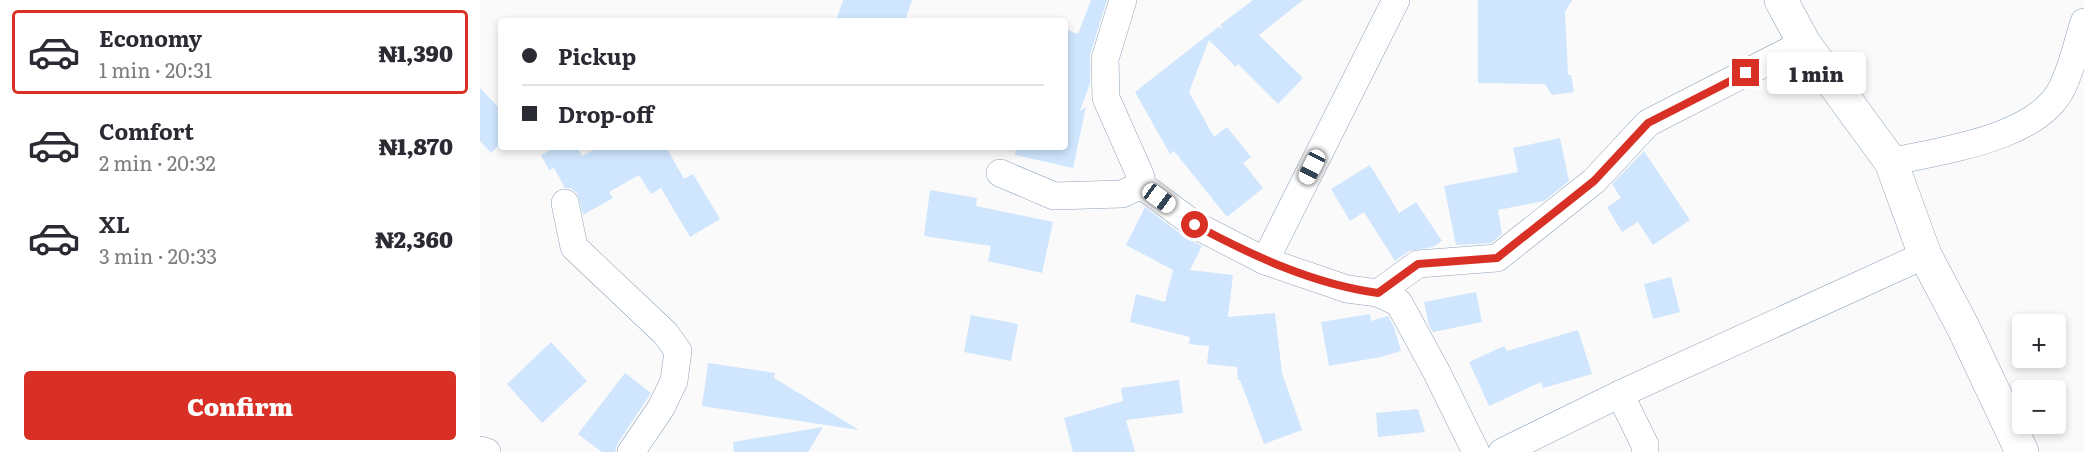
<!DOCTYPE html>
<meta charset="utf-8">
<style>
body{margin:0;font-family:Literata,serif;background:#f2f2f3;color:#2b2b33;height:100vh;display:flex;flex-direction:column;font-size:22px;white-space:nowrap}
*{box-sizing:border-box;margin:0}
p{font-size:20px;color:#7c7c81}
.icon{flex:none;width:33px;height:33px;fill:none;stroke:currentColor;stroke-width:2;stroke-linecap:round;stroke-linejoin:round}
.map{position:relative;flex:1;overflow:hidden}
.side{display:flex;flex-direction:column;background:#fff;width:480px}
.side>*{flex:none}
.guide{position:absolute;left:18px;top:18px;width:570px;height:132px;border-radius:6px;box-shadow:0 3px 9px #0003;display:grid;align-content:center;height:132px;padding:0 24px;background:#fff}
.tools{position:absolute;left:1532px;top:314px;display:grid;gap:12px}
.tools a{display:grid;place-items:center;width:54px;height:54px;border-radius:6px;background:#fff;box-shadow:0 3px 9px #0003;font-size:30px}
.end{position:absolute;width:27px;height:27px;margin:-14px;border:8px solid #d93025;background:#fff;box-shadow:0 0 0 3px #fff}
.from{border-radius:50%}
.bubble{position:absolute;height:42px;border-radius:6px;background:#fff;box-shadow:0 3px 9px #0003;font-size:20px;font-weight:800;line-height:42px;text-align:center}
.car{position:absolute;width:18px;height:36px;margin:-18px -9px;border-radius:8px;box-shadow:0 0 4px 2px #0007;background:linear-gradient(#fff 24%,#345 0 40%,#fff 0 76%,#345 0 86%,#fff 0)}
.guide b{display:flex;align-items:center;gap:21px;height:57px;font-size:22px}
.guide b+b{border-top:2px solid #e1e1e2}
.guide i{width:15px;height:15px;background:#2b2b33}
ul{padding:10px 0 0;list-style:none}
li{display:flex;align-items:center;gap:18px;height:84px;margin:0 12px 9px;padding:0 12px;border:3px solid transparent;border-radius:6px}
li div{flex:1}
li b{display:block;font-size:22px}
li em{font-style:normal;font-weight:800}
li.selected{border-color:#d93025}
li>.icon{width:54px;height:54px;stroke-width:1.5}
.primary-button{display:flex;gap:12px;margin-top:auto;padding:12px 24px}
.primary-button a{flex:1;height:69px;border-radius:6px;background:#d93025;color:#fff;font-size:24px;font-weight:800;line-height:69px;text-align:center}
main{display:flex;flex:1;min-height:0}
.map>svg:first-child{display:block}
.building{fill:#cfe6fe}
.lines{fill:none;stroke-linecap:round;stroke-linejoin:round}
.street-casing{stroke:#8ea4ba;stroke-width:28}
.secondary-casing{stroke:#8ea4ba;stroke-width:34}
.street{stroke:#fff;stroke-width:27}
.secondary{stroke:#fff;stroke-width:33}
.route{stroke:#d93025;stroke-width:8}
</style>
<main>
<section class="side">
<ul>
<li class="selected"><svg class="icon" aria-label="car" viewBox="0 0 24 24"><path d="M5 17H2v-5l4-1 3-4h7l3 4 3 1v5h-3M9 17h6M6 11h13"/><circle cx="7" cy="17" r="2"/><circle cx="17" cy="17" r="2"/></svg><div><b>Economy</b><p>1 min · 20:31</p></div><em>₦1,390</em></li>
<li><svg class="icon" aria-label="car" viewBox="0 0 24 24"><path d="M5 17H2v-5l4-1 3-4h7l3 4 3 1v5h-3M9 17h6M6 11h13"/><circle cx="7" cy="17" r="2"/><circle cx="17" cy="17" r="2"/></svg><div><b>Comfort</b><p>2 min · 20:32</p></div><em>₦1,870</em></li>
<li><svg class="icon" aria-label="car" viewBox="0 0 24 24"><path d="M5 17H2v-5l4-1 3-4h7l3 4 3 1v5h-3M9 17h6M6 11h13"/><circle cx="7" cy="17" r="2"/><circle cx="17" cy="17" r="2"/></svg><div><b>XL</b><p>3 min · 20:33</p></div><em>₦2,360</em></li>
</ul>
<div class="primary-button"><a>Confirm</a></div>
</section>
<div class="map">
<svg width="1604" height="452" viewBox="0 0 1604 452">
<rect width="100%" height="100%" fill="#fafafa"/>
<g class="building">
<polygon points="363,0 432,0 425,21 356,21"/>
<polygon points="611,0 627,0 610,55 610,83 600,111 606,107 593,168 535,155 536,147 585,147 585,29 598,34"/>
<polygon points="773,0 823,0 779,35 823,78 798,104 758,64 756,67 729,40 709,92 734,137 747,127 771,157 763,163 783,188 747,217 694,151 690,154 655,92 738,27 744,29 740,25"/>
<polygon points="998,0 1092,0 1085,12 1088,75 1091,75 1094,92 1072,95 1065,84 998,83"/>
<polygon points="0,88 21,110 21,143 11,153 0,141"/>
<polygon points="1080,138 1089,181 1064,201 1018,210 1022,234 1011,243 976,245 964,186 1038,172 1033,148"/>
<polygon points="77,147 97,147 102,156 119,147 186,147 204,179 213,174 240,219 210,237 181,188 171,194 159,175 129,192 133,198 103,215 97,193 91,188 85,188 74,168 69,170 61,155"/>
<polygon points="1164,151 1210,220 1173,245 1158,222 1142,232 1127,207 1141,198 1132,184"/>
<polygon points="890,165 919,213 936,202 962,241 953,247 929,251 915,261 884,212 870,221 851,189"/>
<polygon points="450,190 497,198 496,206 573,222 562,273 508,261 511,246 444,236"/>
<polygon points="665,207 706,238 722,246 710,270 753,275 748,317 795,313 802,373 822,430 784,444 760,380 758,380 757,367 727,364 729,346 709,344 710,337 650,322 656,294 685,302 693,270 646,245"/>
<polygon points="1191,277 1200,312 1173,319 1164,284"/>
<polygon points="996,292 1002,322 953,332 949,325 944,302"/>
<polygon points="890,314 891,321 908,316 914,327 921,351 901,357 849,366 841,322"/>
<polygon points="491,315 538,324 531,361 484,352"/>
<polygon points="1098,330 1112,374 1063,388 1061,382 1009,406 989,362 1024,346 1027,351"/>
<polygon points="71,342 107,381 62,423 27,384"/>
<polygon points="228,363 295,373 294,378 379,430 222,406"/>
<polygon points="145,373 171,393 138,443 135,452 122,452 98,434"/>
<polygon points="699,380 703,413 646,420 655,452 593,452 584,418 643,401 641,388"/>
<polygon points="938,409 945,432 898,437 896,413"/>
<polygon points="343,427 328,452 254,452 253,442"/>
</g>
<g class="lines">
<g class="street-casing">
<g id="street">
<polyline points="643,0 625,59 626,98 661,177 661,185 715,225 785,261"/>
<polyline points="916,0 785,261 867,289 898,293 919,303 956,371 996,452"/>
<path d="M 1411,162 C 1462,150 1557,139 1582,88 C 1592,68 1597,44 1604,22"/>
<polyline points="520,173 574,196 642,194 661,185"/>
<polyline points="85,203 94,247 186,334 198,351 194,381 181,408 151,452"/>
<polyline points="898,293 938,264 1017,258 1114,181 1168,123 1324,43"/>
<polyline points="1140,394 1165,445 1165,452"/>
<polyline points="0,450 7,452"/>
<polyline points="1022,452 1140,394 1445,255"/>
</g>
</g>
<g class="secondary-casing">
<polyline id="secondary" points="1301,0 1324,43 1411,162 1445,255 1484,329 1542,452"/>
</g>
<use href="#street" class="street"/>
<use href="#secondary" class="secondary"/>
</g>
<g class="lines">
<path class="route" d="M 715,225 C 773,256 833,284 898,293 L 938,264 L 1017,258 L 1114,181 L 1168,123 L 1266,73"/>
</g>
</svg>
<div class="tools">
<a>+</a>
<a>−</a>
</div>
<i class="end from" style="left:715px;top:225px"></i>
<i class="end" style="left:1266px;top:73px"></i>
<div class="bubble" style="left:1287px;top:52px;width:99px">1 min</div>
<i class="car" style="left:832px;top:167px;rotate:207deg"></i>
<i class="car" style="left:679px;top:198px;rotate:126deg"></i>
<div class="guide">
<b><i class="from"></i>Pickup</b>
<b><i></i>Drop-off</b>
</div>
</div>
</main>
